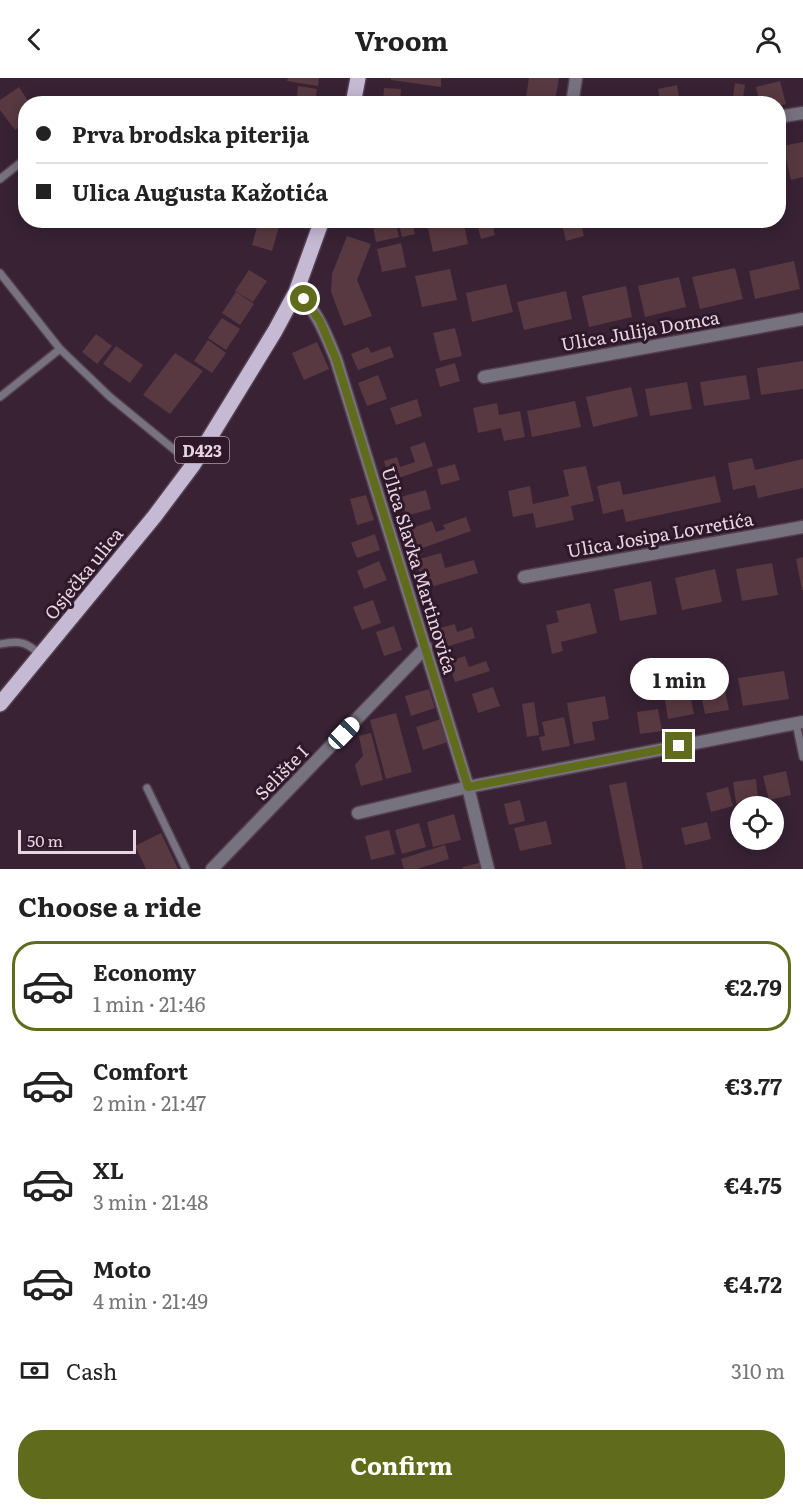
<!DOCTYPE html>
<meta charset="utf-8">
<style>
body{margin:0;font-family:Literata,serif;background:#f6f6f6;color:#222;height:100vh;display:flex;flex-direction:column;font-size:22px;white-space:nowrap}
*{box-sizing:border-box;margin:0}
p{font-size:20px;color:#767676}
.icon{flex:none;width:33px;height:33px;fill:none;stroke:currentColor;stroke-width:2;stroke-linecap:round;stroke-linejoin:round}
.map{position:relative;height:791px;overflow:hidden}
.details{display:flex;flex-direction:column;background:#fff;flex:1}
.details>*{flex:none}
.hud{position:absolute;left:18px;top:18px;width:768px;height:132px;border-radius:24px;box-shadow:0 3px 15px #0003;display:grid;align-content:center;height:132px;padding:0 18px;background:#fff}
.fabs{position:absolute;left:730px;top:718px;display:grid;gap:12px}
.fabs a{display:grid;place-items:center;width:54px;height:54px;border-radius:50%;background:#fff;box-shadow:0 3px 15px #0003;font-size:30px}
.scale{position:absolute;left:18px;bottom:15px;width:118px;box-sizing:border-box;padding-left:6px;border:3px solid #e6d6e2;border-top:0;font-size:16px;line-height:21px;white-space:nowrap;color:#e6d6e2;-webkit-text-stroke:4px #2e182a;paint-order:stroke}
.end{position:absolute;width:27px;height:27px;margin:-14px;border:8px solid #606c1b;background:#fff;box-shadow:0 0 0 3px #fff}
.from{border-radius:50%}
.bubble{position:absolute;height:42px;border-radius:21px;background:#fff;box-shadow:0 3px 15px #0003;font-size:20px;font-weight:700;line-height:42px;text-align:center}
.car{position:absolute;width:18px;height:36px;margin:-18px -9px;border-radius:8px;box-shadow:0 0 4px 2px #0007;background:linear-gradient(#fff 24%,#345 0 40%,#fff 0 76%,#345 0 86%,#fff 0)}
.hud b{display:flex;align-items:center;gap:21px;height:57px;font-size:22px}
.hud b+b{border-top:2px solid #e0e0e0}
.hud i{width:15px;height:15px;background:#222}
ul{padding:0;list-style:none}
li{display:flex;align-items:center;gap:18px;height:90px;margin:0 12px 9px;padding:0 6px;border:3px solid transparent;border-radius:24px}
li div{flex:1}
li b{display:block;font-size:22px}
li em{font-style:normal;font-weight:700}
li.on{border-color:#606c1b}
li>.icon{width:54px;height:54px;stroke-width:1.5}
h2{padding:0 18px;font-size:27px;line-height:72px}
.pay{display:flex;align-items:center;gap:15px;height:66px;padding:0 18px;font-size:22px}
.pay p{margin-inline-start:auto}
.button{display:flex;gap:12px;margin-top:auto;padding:12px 18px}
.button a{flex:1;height:69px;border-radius:24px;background:#606c1b;color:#fff;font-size:24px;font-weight:700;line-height:69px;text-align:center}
header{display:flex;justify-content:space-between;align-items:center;height:78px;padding:0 18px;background:#fff;font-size:27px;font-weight:700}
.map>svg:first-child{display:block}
.building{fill:#583941}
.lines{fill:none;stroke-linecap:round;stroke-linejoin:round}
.lane-casing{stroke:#543f50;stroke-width:10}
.street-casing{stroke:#543f50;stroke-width:15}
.primary-casing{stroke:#543f50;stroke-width:18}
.lane{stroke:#77727f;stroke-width:7}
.street{stroke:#77727f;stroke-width:12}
.primary{stroke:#c5b9d4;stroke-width:15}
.route{stroke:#606c1b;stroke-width:8}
.labels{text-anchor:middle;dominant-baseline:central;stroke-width:6;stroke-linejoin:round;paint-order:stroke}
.shield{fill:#2e182a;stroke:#af9dab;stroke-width:1.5}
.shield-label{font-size:16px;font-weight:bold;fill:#e6d6e2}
.street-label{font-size:18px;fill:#e6d6e2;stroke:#2e182a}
</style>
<header><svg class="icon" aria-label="back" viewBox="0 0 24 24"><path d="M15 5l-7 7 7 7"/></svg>Vroom<svg class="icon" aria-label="person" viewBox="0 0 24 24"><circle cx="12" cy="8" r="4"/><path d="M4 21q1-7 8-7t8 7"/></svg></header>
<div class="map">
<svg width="803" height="791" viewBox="0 0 803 791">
<rect width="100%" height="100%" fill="#382234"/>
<g class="building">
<polygon points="288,0 319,0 318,8 287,3"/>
<polygon points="391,0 441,0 441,9 391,2"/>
<polygon points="529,0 559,0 555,23 526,19"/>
<polygon points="780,3 786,26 778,28 778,26 760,26 756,9"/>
<polygon points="735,5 745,7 742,26 732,26"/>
<polygon points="677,7 680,26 661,26 658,11"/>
<polygon points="298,8 317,11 315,26 296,26"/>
<polygon points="19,9 30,26 26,26 26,44 15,52 0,32 0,22"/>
<polygon points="384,10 401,11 400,26 383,26"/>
<polygon points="708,18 709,26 687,26 687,22"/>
<polygon points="803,64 803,99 791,102 783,68"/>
<polygon points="259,142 273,142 280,145 272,173 252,167"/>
<polygon points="379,142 395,142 399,159 376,164 372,144"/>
<polygon points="398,142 411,142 415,156 402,159"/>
<polygon points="458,142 463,142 468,166 433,174 428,150"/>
<polygon points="476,142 491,142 495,157 481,161"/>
<polygon points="561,142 580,142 584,158 566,163"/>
<polygon points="347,158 371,166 357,202 372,238 344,248 331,214 332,196"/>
<polygon points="401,165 406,189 382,194 377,171"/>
<polygon points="794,183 800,211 755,221 749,193"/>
<polygon points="735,190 743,221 700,231 692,199"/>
<polygon points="450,191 457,222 422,229 415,198"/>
<polygon points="249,192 267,203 253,224 235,213"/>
<polygon points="679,199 686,229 645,239 638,208"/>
<polygon points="506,206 513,234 472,244 466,215"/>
<polygon points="626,208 632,239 589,249 582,218"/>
<polygon points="566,213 572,241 524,252 517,224"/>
<polygon points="236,214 254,226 240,247 222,235"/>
<polygon points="222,240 240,251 226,272 208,260"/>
<polygon points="455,250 462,278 440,283 433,255"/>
<polygon points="96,256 112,268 97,286 82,274"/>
<polygon points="208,262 226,275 212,295 194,283"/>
<polygon points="317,264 329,291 304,302 292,275"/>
<polygon points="116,268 143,287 130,305 103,286"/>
<polygon points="390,268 394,279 358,292 351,276 368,269 371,275"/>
<polygon points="175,275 203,293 170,336 143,317"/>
<polygon points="803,283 803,311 761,317 757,290"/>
<polygon points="455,285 460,303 440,309 435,291"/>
<polygon points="378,297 387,321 367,328 358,305"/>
<polygon points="746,297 750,321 704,328 700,304"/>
<polygon points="687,304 692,331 650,338 645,311"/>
<polygon points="631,309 638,338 593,349 586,319"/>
<polygon points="417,321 422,338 396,347 390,330"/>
<polygon points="575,323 581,349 532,359 527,333"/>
<polygon points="497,325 499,337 520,333 525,359 504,363 501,350 478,355 473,330"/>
<polygon points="425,364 433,388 390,403 384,383 397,379 400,389 415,384 410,369"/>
<polygon points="752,380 755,392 803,381 803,410 758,420 755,407 733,412 728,385"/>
<polygon points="455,386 460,402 441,407 437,391"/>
<polygon points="586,388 594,423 571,428 574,442 536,450 533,435 513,439 508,413 530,408 533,426 569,418 563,392"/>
<polygon points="715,398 721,424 626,444 623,431 603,436 597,408 620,403 623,417"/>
<polygon points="426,412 431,431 406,438 400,419"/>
<polygon points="366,417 374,442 357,447 350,421"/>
<polygon points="466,439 471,453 417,472 410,451 432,443 436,454 445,451 443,447"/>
<polygon points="375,456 380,472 357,480 351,465"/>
<polygon points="441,475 445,490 474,482 478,495 424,511 416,482"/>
<polygon points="803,479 803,512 802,512 796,481"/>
<polygon points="379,483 387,502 364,511 357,493"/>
<polygon points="772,485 778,517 742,523 736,491"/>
<polygon points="715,491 722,524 682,532 675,500"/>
<polygon points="651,503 657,536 620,543 614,511"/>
<polygon points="373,522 381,545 362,552 353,529"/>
<polygon points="590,525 597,555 561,564 563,573 552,576 546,547 559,544 556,533"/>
<polygon points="455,546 457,554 472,549 475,560 446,569 440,550"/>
<polygon points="394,548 402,572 384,578 376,554"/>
<polygon points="465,578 469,589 486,583 490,593 455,604 448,584"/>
<polygon points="784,593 789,621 743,628 738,600"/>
<polygon points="722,597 729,632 705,636 698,602"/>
<polygon points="493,609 500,628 478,635 472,616"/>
<polygon points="429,611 435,630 411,638 405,618"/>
<polygon points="689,611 694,636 668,641 664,616"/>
<polygon points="605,618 609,641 592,644 595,662 574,666 567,625"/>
<polygon points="534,624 539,657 527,659 522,626"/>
<polygon points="658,631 662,653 640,656 637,634"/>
<polygon points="396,635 412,694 386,701 370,642"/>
<polygon points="564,639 570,668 542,673 539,659 545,658 542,644"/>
<polygon points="441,641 448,664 423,672 416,649"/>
<polygon points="371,655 383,702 361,708 355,687 363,678 359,658"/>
<polygon points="786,693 791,717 769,722 763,698"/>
<polygon points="756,701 758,722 736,725 733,704"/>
<polygon points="626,704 643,791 626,791 609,707"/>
<polygon points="728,709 733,728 711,734 706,715"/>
<polygon points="520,722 525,743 509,747 504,726"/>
<polygon points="454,736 461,762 433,769 427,744"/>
<polygon points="546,743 552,766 520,773 514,750"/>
<polygon points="707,744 711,761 685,767 681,750"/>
<polygon points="419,745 426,769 402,776 395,752"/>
<polygon points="389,752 395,776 371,782 365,758"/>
<polygon points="161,755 178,791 146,791 135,768"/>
<polygon points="445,767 449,781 417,791 404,791 401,781"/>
<polygon points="479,785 480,791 463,791 462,789"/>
</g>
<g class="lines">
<g class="lane-casing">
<g id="lane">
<polyline points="0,101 24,82"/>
<polyline points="0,195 60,271 110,319 193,387"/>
<polyline points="0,319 60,271"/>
<path d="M 0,566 C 20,562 26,564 41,577"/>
<polyline points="796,645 803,679"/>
<polyline points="147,710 186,791"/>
</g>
</g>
<g class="street-casing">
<g id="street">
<polyline points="572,26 576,0"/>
<polyline points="778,39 803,35"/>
<path d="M 296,214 C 317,231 326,257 336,281 L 468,709 L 488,791"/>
<polyline points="484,299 803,241"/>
<polyline points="524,499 803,449"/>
<polyline points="358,735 468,709 803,644"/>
<polyline points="212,791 426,569"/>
</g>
</g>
<g class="primary-casing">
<g id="primary">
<polyline points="353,26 358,0"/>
<polyline points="0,626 154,439 193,387 275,253 296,214 322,142"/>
</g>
</g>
<use href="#lane" class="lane"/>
<use href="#street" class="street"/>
<use href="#primary" class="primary"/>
</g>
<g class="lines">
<polyline class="route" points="304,221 320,243 336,281 468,709 679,668"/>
</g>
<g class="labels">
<rect class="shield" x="175" y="359" width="54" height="26" rx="4.5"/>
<g class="shield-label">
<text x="202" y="372">D423</text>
</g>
<g class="street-label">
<text transform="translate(640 252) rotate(-10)">Ulica Julija Domca</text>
<text transform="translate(660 456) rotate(-10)">Ulica Josipa Lovretića</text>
<text transform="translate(420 492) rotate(73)">Ulica Slavka Martinovića</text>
<text transform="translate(83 495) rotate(-51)">Osječka ulica</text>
<text transform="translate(281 694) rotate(-46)">Selište I</text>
</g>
</g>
</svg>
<div class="fabs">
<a><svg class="icon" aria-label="locate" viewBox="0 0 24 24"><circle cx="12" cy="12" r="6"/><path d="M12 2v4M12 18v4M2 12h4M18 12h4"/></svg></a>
</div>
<div class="scale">50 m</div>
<i class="end from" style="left:304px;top:221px"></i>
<i class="end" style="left:679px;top:668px"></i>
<div class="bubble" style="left:630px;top:580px;width:99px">1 min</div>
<i class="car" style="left:344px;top:655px;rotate:44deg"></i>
<div class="hud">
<b><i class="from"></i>Prva brodska piterija</b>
<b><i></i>Ulica Augusta Kažotića</b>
</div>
</div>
<section class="details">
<h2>Choose a ride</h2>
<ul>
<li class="on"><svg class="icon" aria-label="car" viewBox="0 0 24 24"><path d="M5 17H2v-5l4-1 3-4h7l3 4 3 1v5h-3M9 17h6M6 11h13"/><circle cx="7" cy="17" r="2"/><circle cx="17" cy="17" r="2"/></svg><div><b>Economy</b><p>1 min · 21:46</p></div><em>€2.79</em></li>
<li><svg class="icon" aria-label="car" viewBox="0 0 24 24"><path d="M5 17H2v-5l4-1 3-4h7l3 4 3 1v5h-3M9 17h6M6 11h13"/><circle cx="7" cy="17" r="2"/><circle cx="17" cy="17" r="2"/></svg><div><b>Comfort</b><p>2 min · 21:47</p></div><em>€3.77</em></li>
<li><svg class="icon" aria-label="car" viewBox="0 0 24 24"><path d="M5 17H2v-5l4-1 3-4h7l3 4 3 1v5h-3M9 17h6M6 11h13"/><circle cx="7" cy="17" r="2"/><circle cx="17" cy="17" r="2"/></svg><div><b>XL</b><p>3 min · 21:48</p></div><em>€4.75</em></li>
<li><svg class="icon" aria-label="car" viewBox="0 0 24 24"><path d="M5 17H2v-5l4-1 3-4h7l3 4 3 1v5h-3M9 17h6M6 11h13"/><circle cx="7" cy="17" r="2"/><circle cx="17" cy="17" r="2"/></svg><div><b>Moto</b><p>4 min · 21:49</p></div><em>€4.72</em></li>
</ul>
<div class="pay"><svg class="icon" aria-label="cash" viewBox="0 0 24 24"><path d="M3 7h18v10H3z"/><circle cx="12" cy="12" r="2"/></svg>Cash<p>310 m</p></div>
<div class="button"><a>Confirm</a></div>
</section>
